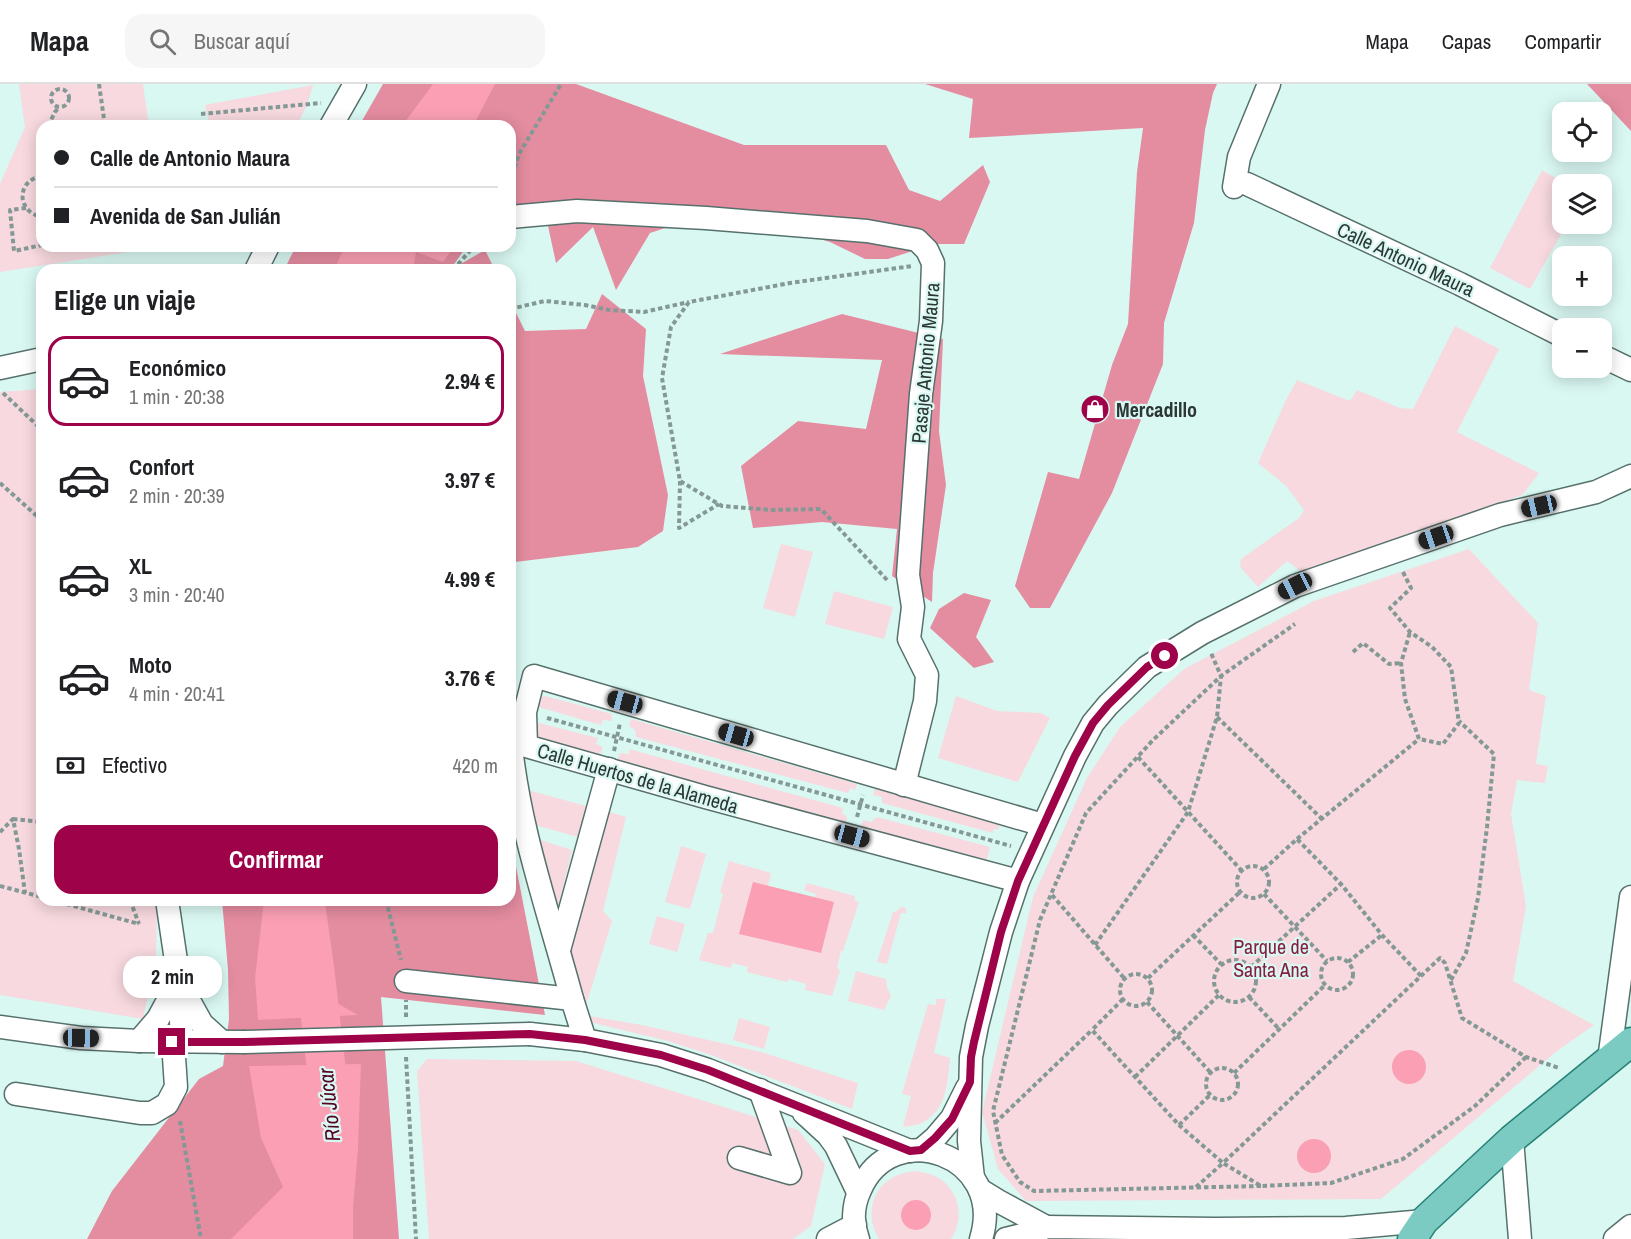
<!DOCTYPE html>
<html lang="es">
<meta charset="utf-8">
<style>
body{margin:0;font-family:"Archivo Narrow",sans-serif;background:#f6f6f6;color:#202124;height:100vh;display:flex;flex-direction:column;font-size:22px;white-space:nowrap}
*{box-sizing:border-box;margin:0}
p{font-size:20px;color:#757577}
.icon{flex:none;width:33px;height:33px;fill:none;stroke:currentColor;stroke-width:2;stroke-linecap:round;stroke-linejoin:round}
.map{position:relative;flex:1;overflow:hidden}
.drawer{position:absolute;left:36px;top:180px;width:480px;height:642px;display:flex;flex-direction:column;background:#fff;border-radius:18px;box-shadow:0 3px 15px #0003}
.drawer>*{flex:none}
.top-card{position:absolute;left:36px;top:36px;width:480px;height:132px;border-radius:18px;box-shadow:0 3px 15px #0003;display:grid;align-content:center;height:132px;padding:0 18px;background:#fff}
.tools{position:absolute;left:1552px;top:18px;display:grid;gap:12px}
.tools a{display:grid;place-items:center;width:60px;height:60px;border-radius:12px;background:#fff;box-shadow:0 3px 15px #0003;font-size:30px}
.end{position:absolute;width:27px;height:27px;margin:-14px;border:8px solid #9e0248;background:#fff;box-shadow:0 0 0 3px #fff}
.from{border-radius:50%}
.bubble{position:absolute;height:42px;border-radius:18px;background:#fff;box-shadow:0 3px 15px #0003;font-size:20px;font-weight:800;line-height:42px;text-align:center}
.car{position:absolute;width:18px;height:36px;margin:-18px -9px;border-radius:8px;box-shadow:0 0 4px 2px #0007;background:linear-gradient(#222 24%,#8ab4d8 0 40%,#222 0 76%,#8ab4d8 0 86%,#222 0)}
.top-card b{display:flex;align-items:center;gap:21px;height:57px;font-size:22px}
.top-card b+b{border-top:2px solid #e0e0e0}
.top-card i{width:15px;height:15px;background:#202124}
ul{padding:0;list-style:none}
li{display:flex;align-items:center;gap:18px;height:90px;margin:0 12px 9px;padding:0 6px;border:3px solid transparent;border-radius:18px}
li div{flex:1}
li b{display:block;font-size:22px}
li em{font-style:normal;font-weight:800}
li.current{border-color:#9e0248}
li>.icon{width:54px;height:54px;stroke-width:1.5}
h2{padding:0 18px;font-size:27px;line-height:72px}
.pay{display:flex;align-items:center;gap:15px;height:66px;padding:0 18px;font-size:22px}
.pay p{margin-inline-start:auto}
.primary-button{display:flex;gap:12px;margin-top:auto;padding:12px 18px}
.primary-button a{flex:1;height:69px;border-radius:18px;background:#9e0248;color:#fff;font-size:24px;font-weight:800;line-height:69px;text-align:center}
header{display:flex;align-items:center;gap:36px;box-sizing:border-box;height:84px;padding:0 30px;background:#fff;border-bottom:2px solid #e0e0e0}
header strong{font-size:28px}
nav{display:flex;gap:33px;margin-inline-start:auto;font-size:21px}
.search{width:420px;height:54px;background:#f6f6f6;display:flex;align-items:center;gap:15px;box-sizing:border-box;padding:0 21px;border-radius:18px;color:#757577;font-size:22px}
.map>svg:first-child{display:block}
.green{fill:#f7d9df}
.forest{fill:#e48ca0}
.water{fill:#fa9fb4}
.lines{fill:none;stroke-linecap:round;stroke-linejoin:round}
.river{stroke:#fa9fb4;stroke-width:39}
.minor-casing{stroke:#56716c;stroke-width:25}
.major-casing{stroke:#268176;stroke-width:31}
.path{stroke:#849995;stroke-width:4;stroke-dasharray:4.5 3;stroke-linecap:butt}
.minor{stroke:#fff;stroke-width:22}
.major{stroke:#7bcbc2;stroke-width:28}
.minor-bridge-casing{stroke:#56716c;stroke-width:25;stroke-linecap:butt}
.minor-bridge{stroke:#fff;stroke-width:22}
.route{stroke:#9e0248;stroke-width:8}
.labels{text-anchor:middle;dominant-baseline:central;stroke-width:4.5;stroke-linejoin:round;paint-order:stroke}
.street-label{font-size:20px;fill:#2c3735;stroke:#daf8f2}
.poi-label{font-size:20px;font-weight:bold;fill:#2c3735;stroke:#daf8f2;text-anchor:start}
.park-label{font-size:20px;fill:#851e41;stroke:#daf8f2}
.water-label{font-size:21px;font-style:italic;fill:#530323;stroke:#daf8f2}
</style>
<header>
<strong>Mapa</strong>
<div class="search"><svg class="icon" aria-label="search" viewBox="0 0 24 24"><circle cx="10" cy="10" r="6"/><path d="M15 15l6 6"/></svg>Buscar aquí</div>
<nav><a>Mapa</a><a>Capas</a><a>Compartir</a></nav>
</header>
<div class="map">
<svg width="1631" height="1155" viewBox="0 0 1631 1155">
<rect width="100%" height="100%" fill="#daf8f2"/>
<g class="green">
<polygon points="19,0 143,0 149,42 42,42 42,162 166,162 0,188 0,100 25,43"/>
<polygon points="313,1 308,18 297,42 210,42 205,21"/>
<polygon points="1542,86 1566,100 1563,100 1563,140 1567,140 1530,205 1490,184"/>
<polygon points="1455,242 1499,265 1457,348 1539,389 1522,411 1303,489 1287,477 1258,503 1240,483 1241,475 1299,434 1304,426 1286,402 1258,379 1286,316 1297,296 1350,317 1357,306 1400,324 1413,325"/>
<polygon points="42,305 42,816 157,816 156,874 143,935 0,911 0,308"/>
<polygon points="781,460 813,468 795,533 763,524"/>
<polygon points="1469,465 1538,539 1529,606 1546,612 1536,680 1548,682 1545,699 1517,696 1511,730 1526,822 1513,897 1594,941 1557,967 1381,1115 1026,1117 998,1085 982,1028 1033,813 1087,694 1120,643 1184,585 1314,517"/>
<polygon points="834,507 893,523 884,555 825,540"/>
<polygon points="545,612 612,630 612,637 603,636 601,641 535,622 538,614"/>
<polygon points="956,612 997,627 1041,629 1050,634 1018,698 938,674"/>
<polygon points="631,635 857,700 855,706 851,704 848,709 636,653 635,646 629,642"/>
<polygon points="531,637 598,654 596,660 603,663 600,671 538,655 530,648"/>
<polygon points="629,665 843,724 842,730 847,732 846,739 617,677 620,669 629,670"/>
<polygon points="876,701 1001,736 998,746 993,745 993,749 882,719 882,713 873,711"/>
<polygon points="524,705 586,722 578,753 524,738"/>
<polygon points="603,726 626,733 603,827 612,837 583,931 642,941 761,968 858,999 852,1025 711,971 668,957 581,936 566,865"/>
<polygon points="877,733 990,763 986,779 860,746 863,736 871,738"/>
<polygon points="534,754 572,766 555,835"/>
<polygon points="681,762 706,770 690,825 665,818"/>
<polygon points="729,777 771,789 768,802 753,798 834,818 815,813 816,810 804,806 807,799 855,812 854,816 859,818 843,867 841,867 837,884 840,886 832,912 805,906 806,900 789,895 787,898 747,888 748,883 732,879 731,884 699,876 708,849 713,849 723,810 720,808"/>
<polygon points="901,823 906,824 906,829 901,829 887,880 877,878 893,828 897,827"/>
<polygon points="657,832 685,840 677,868 649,860"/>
<polygon points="856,887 886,895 887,903 891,912 884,926 848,917"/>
<path d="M 936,915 L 946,915 L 934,969 L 950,974 C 947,998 948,1025 922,1039 C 917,1041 909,1042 903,1043 L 911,1012 L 902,1010 L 928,920 L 936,921 Z"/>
<polygon points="739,934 770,943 764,965 733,956"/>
<polygon points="427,975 576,977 798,1046 825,1080 811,1142 793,1155 429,1155 417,987"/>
<path d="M 916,1087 C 925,1089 935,1090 943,1097 C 960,1111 964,1137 951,1155 L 879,1155 C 867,1136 869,1109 889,1096 C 897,1090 906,1088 916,1087 Z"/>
</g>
<g class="forest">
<polygon points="383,0 576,0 744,61 886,61 909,106 940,117 983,81 990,98 964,160 934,160 888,175 865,175 830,158 720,126 650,149 616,206 593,143 556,179 545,128 510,125 510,42 359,42"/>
<polygon points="925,0 1217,0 1213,9 1205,46 1194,139 1164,239 1163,280 1112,409 1050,524 1030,524 1015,502 1048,388 1079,395 1112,281 1128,240 1137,88 1143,44 969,54 973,15"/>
<polygon points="1587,0 1631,0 1631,47"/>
<polygon points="296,162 467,162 450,186 485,166 495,186 284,186"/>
<polygon points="602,210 646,245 643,292 668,411 663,447 638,463 515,478 510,476 510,217 525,247 586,245"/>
<polygon points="842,230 943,255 939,347 946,401 933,489 932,518 892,492 897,445 822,438 753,444 741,382 798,337 866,345 882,276 720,270"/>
<polygon points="964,509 991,516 976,553 994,578 974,584 930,544 939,525"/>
<polygon points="510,752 545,931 381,913 399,1155 87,1155 112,1107 199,995 223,982 229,935 228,886 222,816 510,816"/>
</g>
<g class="water">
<polygon points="433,0 495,0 473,42 402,42"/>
<polygon points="345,162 454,162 443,178 416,168 413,186 334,186"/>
<polygon points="753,798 834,818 821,869 739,850"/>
<polygon points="264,816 304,816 295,829 319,850 326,886 335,918 358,931 258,936 255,894"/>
<circle cx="1409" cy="983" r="17"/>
<polygon points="361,980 358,1065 353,1124 353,1155 231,1155 283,1103 261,1054 249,982"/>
<circle cx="1314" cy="1072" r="17"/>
<circle cx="916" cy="1131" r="15"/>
</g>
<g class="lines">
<polyline class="river" points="305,816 315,887 332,1034"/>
<g class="minor-casing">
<g id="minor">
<polyline points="331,42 355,0"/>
<polyline points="1247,100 1460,200 1563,252"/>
<polyline points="1234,103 1239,73 1269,0"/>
<polyline points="510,133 577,127 706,134 867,147 917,156 927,166 933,179 931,237 921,310 908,491 913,523 909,555 927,591 925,617 904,701"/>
<polyline points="256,186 268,162"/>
<polyline points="1602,272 1631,286"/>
<polyline points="0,284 42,275"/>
<path d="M 510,653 C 518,743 549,829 572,915"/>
<polyline points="1018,797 705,713 526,662 525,628 534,592 1043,741"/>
<polyline points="167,816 179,897 182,957"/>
<polyline points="559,866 609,685"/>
<polyline points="406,897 572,915 585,956"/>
<polyline points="182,904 202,940 222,958"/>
<polyline points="0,943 81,954 139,957 243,958"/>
<polyline points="530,950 585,956 661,971 708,986 910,1067"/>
<polyline points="139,957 158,935 178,898"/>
<polyline points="1609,976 1631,813"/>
<polyline points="16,1010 140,1029 152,1029 167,1020 176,1003 173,958"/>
<polyline points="804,1029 828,1051 836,1062 858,1108"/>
<polyline points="1512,1055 1520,1155"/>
<polyline points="921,1066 935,1054 952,1034 967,1004"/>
<polyline points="739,1074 790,1089 760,1006"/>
<polyline points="973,1094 969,1057 971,973 977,942 1001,848 1018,797 1075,672 1093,639 1108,621 1147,583 1202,549 1295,502 1500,431 1596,408 1631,392"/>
<polyline points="980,1106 998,1117 1046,1143"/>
<polyline points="828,1155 855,1141"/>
<path d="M 858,1155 C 852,1139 853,1121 860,1106 C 892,1031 1007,1071 981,1155"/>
<polyline points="1006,1155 1038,1147 1046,1143 1215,1145 1346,1144 1424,1137"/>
<polyline points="1615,1155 1631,1142"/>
</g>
</g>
<g class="major-casing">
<polyline id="major" points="1412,1155 1424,1137 1512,1055 1631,958"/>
</g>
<g class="path">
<polyline points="99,0 105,42"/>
<circle cx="60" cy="14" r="9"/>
<polyline points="201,30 321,19"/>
<polyline points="48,42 55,28 59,23"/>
<path d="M 42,92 C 16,96 16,128 42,133"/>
<polyline points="510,98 519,70 561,0"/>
<polyline points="26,124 10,126 14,167 42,161"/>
<polyline points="453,186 474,162"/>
<polyline points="510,225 545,217 585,221 609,226 644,228 689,218"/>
<polyline points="3,309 42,346"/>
<polyline points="680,397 679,444 719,420"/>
<polyline points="0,399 37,432 42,442"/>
<polyline points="37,432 42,425"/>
<polyline points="1403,488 1411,504 1390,524 1410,548 1432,563 1451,583 1459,639 1443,660 1419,655 1405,615 1401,579 1410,548"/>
<polyline points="887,496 821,425 772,426 722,422 680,397 662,294 671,243 689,218 790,199 912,182"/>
<polyline points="1353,568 1363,559 1389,580 1401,579"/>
<polyline points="1217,633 1322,735"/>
<polyline points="547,634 1011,762"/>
<polyline points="614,667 620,639"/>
<polyline points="1138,673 1241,786"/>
<polyline points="857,733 863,711"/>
<polyline points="13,735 42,738"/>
<polyline points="0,748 13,735 19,765 25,809"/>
<polyline points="1297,755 1419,655"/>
<circle cx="1253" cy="798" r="16"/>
<polyline points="1264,785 1297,755 1341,800 1382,851 1421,892"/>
<polyline points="0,802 42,813"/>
<polyline points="1264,810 1327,877"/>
<polyline points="1052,811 1124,894"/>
<polyline points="52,816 139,840"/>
<polyline points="130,816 139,840"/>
<polyline points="386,816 401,876"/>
<polyline points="1193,851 1221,880"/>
<polyline points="1095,861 1188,728 1217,633 1221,592 1211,569"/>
<circle cx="1337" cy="890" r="16"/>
<circle cx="1235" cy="897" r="21"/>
<polyline points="1348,878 1382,851"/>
<polyline points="1251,883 1341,800"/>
<circle cx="1136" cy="906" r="16"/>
<polyline points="1148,894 1240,808"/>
<polyline points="1451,896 1466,869 1478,814 1487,743 1494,670 1459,637"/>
<polyline points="1249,913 1279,945"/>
<polyline points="1123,915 1092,946 1179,1041 1223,1079 1195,1104"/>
<polyline points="1147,918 1210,988"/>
<polyline points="406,933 406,916"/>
<polyline points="406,973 416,1155"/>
<polyline points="1526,973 1475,1022 1403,1075 1331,1099 1261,1102 1223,1079 1440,874 1445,879 1462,934 1526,973 1559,984"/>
<circle cx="1222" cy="1000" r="16"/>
<polyline points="1234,989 1325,901"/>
<polyline points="1135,993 1219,911"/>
<polyline points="180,1037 201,1155"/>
<polyline points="995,1039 1092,946"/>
<polyline points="1179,1041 1210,1011"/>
<polyline points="1261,1102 1034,1107 1020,1098 1002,1071 993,1027 1040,836 1086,729 1153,656 1221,592 1295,540"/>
</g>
<use href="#minor" class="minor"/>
<use href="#major" class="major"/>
<g class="minor-bridge-casing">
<polyline id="minor-bridge" points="243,958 530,950"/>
</g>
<use href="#minor-bridge" class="minor-bridge"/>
</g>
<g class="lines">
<polyline class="route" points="172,958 243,958 530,950 585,956 661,971 708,986 910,1067 921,1066 935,1054 952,1035 970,998 971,973 974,958 1001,848 1018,797 1075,672 1093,639 1108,621 1147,583 1165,572"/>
</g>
<defs>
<g id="shop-disc" transform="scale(1.5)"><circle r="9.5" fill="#9e0248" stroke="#daf8f2"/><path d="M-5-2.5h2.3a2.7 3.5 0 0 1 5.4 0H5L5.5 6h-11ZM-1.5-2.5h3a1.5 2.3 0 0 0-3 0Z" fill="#fff"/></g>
</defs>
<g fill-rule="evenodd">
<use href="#shop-disc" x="1095" y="325"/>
</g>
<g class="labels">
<g class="street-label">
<text transform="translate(1406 175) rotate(25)">Calle Antonio Maura</text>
<text transform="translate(925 279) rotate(-85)">Pasaje Antonio Maura</text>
<text transform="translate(638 694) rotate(16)">Calle Huertos de la Alameda</text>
</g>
<g class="poi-label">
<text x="1116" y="325">Mercadillo</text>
</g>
<g class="park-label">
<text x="1271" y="862">Parque de<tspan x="1271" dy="23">Santa Ana</tspan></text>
</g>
<g class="water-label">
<text transform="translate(329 1021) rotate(-96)">Río Júcar</text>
</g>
</g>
</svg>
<div class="tools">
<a><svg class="icon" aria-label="locate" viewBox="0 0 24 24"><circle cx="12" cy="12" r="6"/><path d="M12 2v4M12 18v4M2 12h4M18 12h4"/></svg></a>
<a><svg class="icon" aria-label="layers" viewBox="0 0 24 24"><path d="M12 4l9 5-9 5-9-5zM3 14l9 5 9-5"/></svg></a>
<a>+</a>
<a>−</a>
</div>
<i class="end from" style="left:1165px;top:572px"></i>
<i class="end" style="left:172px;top:958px"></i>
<div class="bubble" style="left:123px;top:872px;width:99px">2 min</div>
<i class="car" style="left:1539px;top:422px;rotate:257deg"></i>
<i class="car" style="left:1436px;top:453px;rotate:251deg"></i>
<i class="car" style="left:1295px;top:502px;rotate:243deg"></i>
<i class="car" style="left:625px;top:618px;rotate:285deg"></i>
<i class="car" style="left:736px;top:651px;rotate:286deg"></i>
<i class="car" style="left:852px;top:752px;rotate:105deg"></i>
<i class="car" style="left:81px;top:954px;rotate:91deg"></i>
<div class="top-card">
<b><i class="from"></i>Calle de Antonio Maura</b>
<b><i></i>Avenida de San Julián</b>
</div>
<section class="drawer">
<h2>Elige un viaje</h2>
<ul>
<li class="current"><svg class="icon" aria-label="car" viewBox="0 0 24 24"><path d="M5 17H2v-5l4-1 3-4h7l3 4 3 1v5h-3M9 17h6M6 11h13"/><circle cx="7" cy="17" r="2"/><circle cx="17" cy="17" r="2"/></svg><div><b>Económico</b><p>1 min · 20:38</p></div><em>2.94 €</em></li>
<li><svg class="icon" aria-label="car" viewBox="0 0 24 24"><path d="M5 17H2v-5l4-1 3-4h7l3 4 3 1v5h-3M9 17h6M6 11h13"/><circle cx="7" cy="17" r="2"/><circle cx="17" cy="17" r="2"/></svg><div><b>Confort</b><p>2 min · 20:39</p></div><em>3.97 €</em></li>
<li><svg class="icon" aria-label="car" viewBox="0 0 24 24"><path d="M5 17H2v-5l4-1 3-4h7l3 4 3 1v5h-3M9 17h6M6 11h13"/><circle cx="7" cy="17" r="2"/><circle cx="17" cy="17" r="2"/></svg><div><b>XL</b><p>3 min · 20:40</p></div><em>4.99 €</em></li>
<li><svg class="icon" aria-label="car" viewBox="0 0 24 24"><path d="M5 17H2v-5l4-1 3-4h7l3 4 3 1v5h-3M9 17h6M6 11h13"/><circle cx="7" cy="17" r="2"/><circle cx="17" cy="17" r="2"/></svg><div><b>Moto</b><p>4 min · 20:41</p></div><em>3.76 €</em></li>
</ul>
<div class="pay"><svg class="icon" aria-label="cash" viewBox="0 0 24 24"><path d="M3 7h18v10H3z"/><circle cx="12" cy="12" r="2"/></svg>Efectivo<p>420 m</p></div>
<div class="primary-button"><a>Confirmar</a></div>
</section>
</div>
